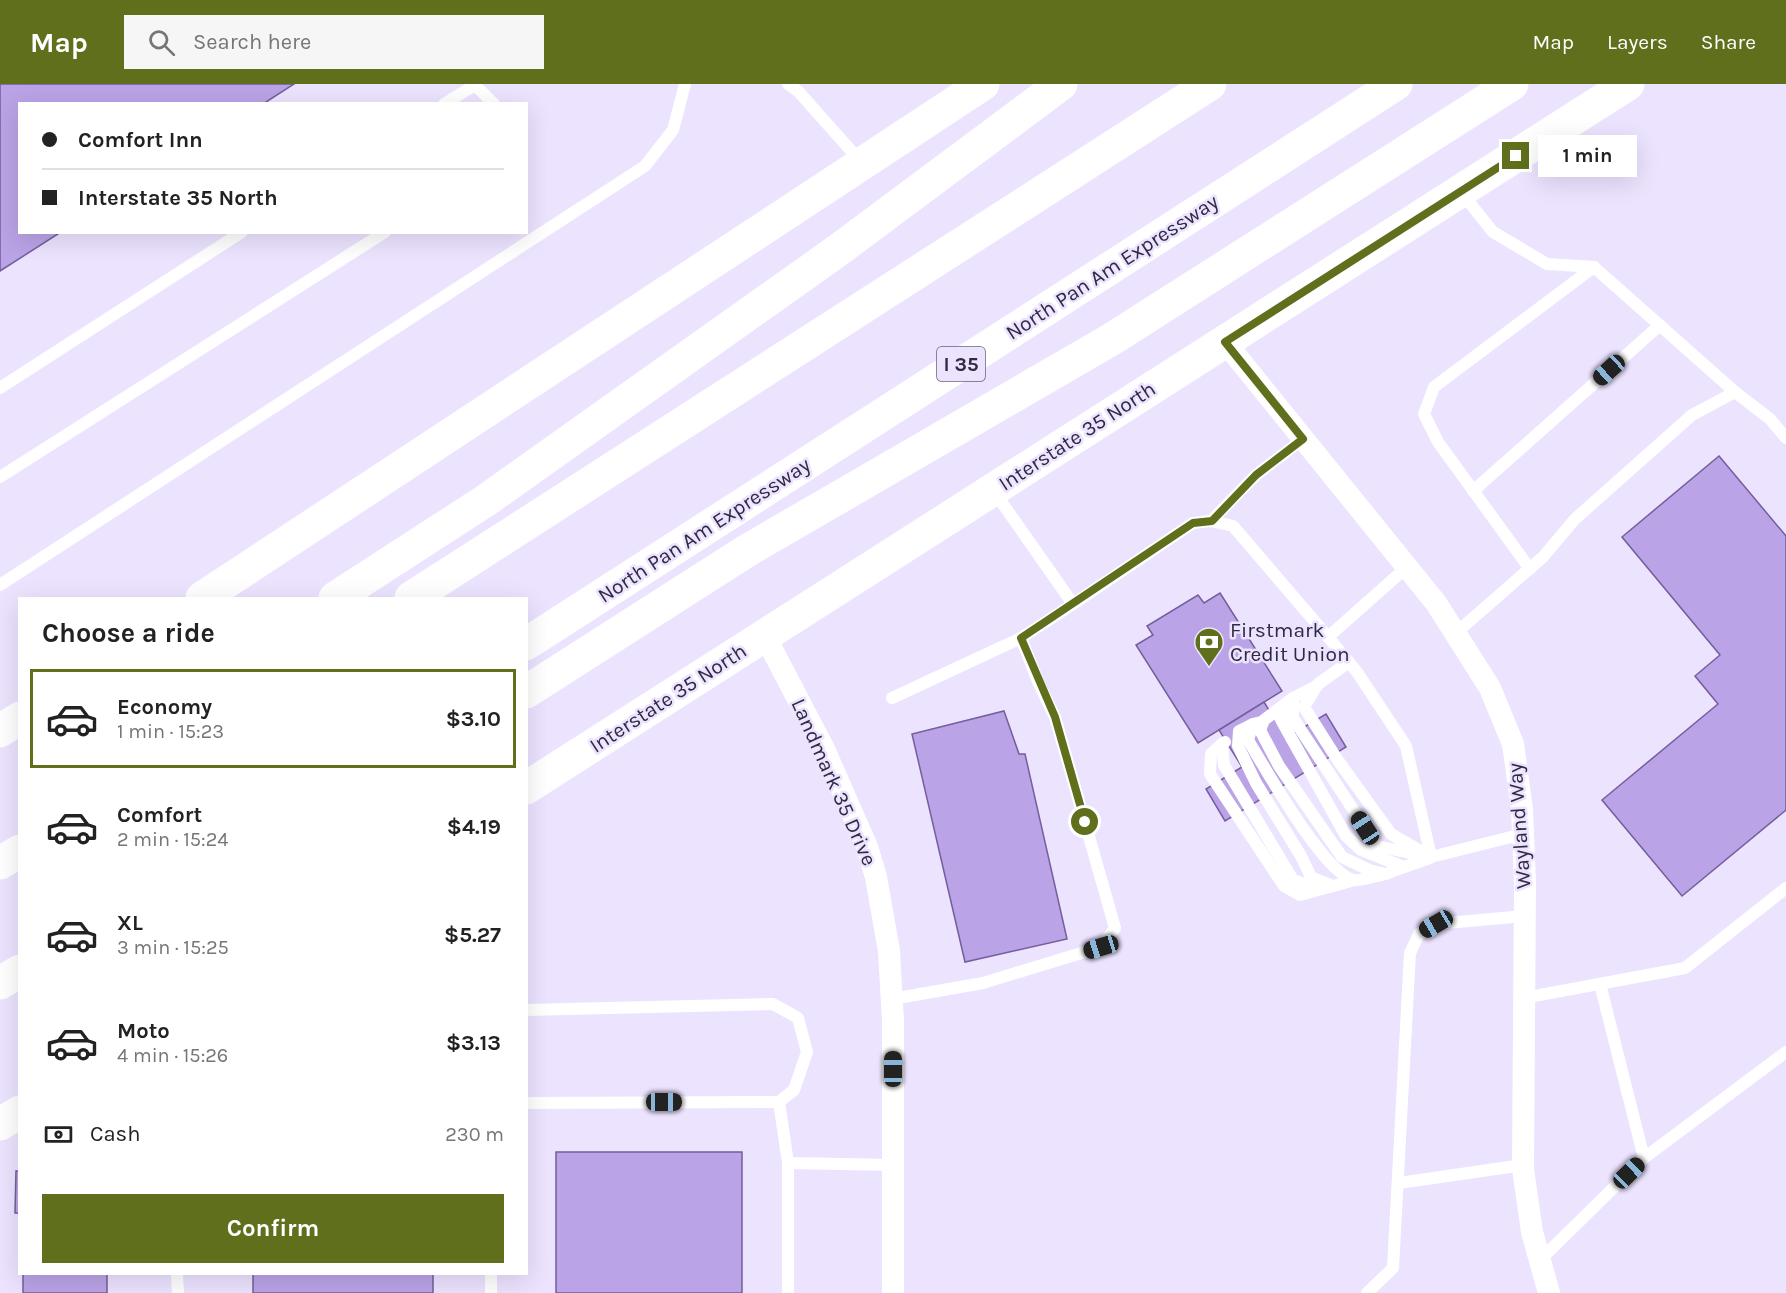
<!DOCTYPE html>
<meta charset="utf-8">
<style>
body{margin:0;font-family:Karla,sans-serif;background:#f6f6f6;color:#222;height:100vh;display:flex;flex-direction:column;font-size:22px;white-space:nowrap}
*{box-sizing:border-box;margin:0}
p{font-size:20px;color:#767676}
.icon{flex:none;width:33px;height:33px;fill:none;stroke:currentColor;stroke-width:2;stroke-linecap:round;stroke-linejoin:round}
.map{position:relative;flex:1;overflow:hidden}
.drawer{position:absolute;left:18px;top:513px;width:510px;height:678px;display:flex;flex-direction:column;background:#fff;border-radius:0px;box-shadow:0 6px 24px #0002}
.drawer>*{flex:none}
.top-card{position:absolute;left:18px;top:18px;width:510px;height:132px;border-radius:0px;box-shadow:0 6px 24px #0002;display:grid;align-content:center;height:132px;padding:0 24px;background:#fff}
.end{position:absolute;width:27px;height:27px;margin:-14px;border:8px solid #5f6f1c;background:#fff;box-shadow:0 0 0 3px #fff}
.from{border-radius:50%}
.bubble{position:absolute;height:42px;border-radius:0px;background:#fff;box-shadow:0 6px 24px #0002;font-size:20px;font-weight:700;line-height:42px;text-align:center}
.car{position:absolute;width:18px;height:36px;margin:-18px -9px;border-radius:8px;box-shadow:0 0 4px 2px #0007;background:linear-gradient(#222 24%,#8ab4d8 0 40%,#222 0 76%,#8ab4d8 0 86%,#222 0)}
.top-card b{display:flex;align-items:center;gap:21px;height:57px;font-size:22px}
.top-card b+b{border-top:2px solid #e0e0e0}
.top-card i{width:15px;height:15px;background:#222}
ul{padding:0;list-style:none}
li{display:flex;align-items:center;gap:18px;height:99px;margin:0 12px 9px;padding:0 12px;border:3px solid transparent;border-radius:0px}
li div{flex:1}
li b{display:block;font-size:22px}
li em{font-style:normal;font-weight:700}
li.on{border-color:#5f6f1c}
li>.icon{width:54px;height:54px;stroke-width:1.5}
h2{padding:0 24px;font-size:27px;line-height:72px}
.pay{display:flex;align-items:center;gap:15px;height:66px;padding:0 24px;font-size:22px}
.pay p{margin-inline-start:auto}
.primary-button{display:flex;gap:12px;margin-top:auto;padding:12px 24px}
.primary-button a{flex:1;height:69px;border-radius:0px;background:#5f6f1c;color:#fff;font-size:24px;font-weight:700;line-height:69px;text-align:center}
header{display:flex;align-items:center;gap:36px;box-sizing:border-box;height:84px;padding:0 30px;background:#5f6f1c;color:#fff}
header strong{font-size:28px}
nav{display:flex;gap:33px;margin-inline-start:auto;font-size:21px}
.search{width:420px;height:54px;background:#f6f6f6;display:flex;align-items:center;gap:15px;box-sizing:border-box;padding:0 21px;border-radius:0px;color:#767676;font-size:22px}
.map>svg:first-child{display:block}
.building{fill:#baa3e6;stroke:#745e9b;stroke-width:1.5}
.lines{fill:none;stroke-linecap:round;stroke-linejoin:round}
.service{stroke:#fff;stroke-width:12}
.minor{stroke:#fff;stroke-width:22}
.secondary{stroke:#fff;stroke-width:33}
.motorway{stroke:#fff;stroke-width:33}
.route{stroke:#5f6f1c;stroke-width:8}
.labels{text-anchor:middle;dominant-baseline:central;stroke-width:5;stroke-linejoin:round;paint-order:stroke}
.shield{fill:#ece3ff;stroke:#69607b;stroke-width:1.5}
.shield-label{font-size:20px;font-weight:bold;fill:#312842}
.street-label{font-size:21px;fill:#312842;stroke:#ece3ff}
.poi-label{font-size:21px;fill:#312842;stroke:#ece3ff;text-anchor:start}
</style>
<header>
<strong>Map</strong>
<div class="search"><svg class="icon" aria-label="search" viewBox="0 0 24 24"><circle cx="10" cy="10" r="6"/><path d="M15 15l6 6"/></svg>Search here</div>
<nav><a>Map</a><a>Layers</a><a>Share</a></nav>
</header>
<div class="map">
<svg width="1786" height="1209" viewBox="0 0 1786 1209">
<rect width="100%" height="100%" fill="#ece3ff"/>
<g class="building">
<polygon points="0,0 294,0 263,20 20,20 20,148 61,148 0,187"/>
<polygon points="1719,372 1786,452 1786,726 1682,812 1602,716 1718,620 1695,592 1720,571 1622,453"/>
<polygon points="1220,509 1282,607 1198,659 1136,561 1153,551 1147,542 1198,511 1204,519"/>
<polygon points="1264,618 1286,654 1326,630 1346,663 1225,737 1206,705 1242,683 1219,646"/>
<polygon points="1004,627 1019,670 1025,670 1067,855 965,878 912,650"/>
<rect x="556" y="1068" width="186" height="141"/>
<polygon points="16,1087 20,1087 20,1129 15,1129"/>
<rect x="23" y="1190" width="84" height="19"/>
<rect x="253" y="1190" width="180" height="19"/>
</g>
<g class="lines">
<g class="service">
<polyline points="788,0 798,7 861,78"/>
<polyline points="444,20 475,1 494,20"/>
<polyline points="1461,108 1493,148 1547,180 1594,183 1735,308 1770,335 1786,354"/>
<polyline points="0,304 242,148"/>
<polyline points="0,393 385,148"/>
<polyline points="1473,407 1660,241"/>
<polyline points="1211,437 1256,391 1303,355"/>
<polyline points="1530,485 1438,358 1424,330 1434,303 1594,183"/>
<polyline points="0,501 645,82 673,46 685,0"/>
<polyline points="1073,520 1193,439 1211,437 1233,442 1328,553 1407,483"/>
<polyline points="1457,548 1543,473 1575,435 1692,331 1735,308"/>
<polyline points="1328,553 1357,588 1406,662 1431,773 1523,750"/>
<polyline points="1349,578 1318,600 1304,623 1337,675 1391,750 1431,773"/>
<polyline points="1318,601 1293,614 1293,634 1377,762 1424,772"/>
<polyline points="892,614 1021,554"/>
<polyline points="1293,614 1264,636 1260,646 1279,682 1342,773 1369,786 1386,790 1404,783"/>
<polyline points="1287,623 1280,634 1346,752 1361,766 1404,783 1430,774"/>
<path d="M 1261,638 L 1253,640 L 1248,656 C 1265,684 1325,791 1354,796 C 1362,797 1374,792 1382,791"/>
<polyline points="1253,640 1239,647 1238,662 1256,699 1301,772 1311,793 1333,802 1355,796"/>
<polyline points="1225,658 1222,660 1224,681 1293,796 1310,802 1320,802"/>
<polyline points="1222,660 1211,670 1210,690 1284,802 1300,811 1333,802"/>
<polyline points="1600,900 1644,1074"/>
<polyline points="1523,914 1685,884 1786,804"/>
<polyline points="892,915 983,899 1101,863 1115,844 1055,633 1039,600 1021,554 1073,520 993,406"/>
<polyline points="526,926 773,920 798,934 807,968 794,1006 779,1018 526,1019"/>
<polyline points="779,1018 788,1079"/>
<polyline points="1399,1099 1523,1081"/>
<polyline points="1540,1176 1644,1074 1786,968"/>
<polyline points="177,1190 178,1209"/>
<polyline points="491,1190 491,1209"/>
<polyline points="788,1209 788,1079 893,1081"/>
<polyline points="1367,1209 1393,1184 1410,869 1419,850 1436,840 1524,832"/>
</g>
<g class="minor">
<polyline points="1225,258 1436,519 1490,604 1513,660 1522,725 1525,799 1523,1085 1532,1148 1549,1209"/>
<polyline points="765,552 824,665 867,763 876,793 889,867 893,937 893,1209"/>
</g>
<g class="secondary">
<polyline points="202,514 983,0"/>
<polyline points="0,647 20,634"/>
<polyline points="526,704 1628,0"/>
<polyline points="0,1040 20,1028"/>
</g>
<g class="motorway">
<polyline points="335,514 485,417 599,336 837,167 1061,0"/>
<polyline points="411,514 1210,0"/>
<polyline points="526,560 1396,0"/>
<polyline points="526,608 748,466 1112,255 1512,0"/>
<polyline points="0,779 20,767"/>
<polyline points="0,899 20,887"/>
</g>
</g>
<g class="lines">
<polyline class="route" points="1085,738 1055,633 1021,554 1193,439 1212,437 1256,391 1303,355 1225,258 1516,72"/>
</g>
<defs>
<g id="bank-pin" transform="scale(1.5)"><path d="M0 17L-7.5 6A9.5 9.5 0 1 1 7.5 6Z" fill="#5f6f1c" stroke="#ece3ff"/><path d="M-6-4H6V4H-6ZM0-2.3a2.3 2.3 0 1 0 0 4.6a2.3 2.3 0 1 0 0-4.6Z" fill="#fff"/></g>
</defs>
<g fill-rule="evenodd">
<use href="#bank-pin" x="1209" y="558"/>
</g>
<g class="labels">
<rect class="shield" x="937" y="263" width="48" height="34" rx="4.5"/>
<g class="shield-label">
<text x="961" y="280">I 35</text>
</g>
<g class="street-label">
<text transform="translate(1112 183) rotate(-33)">North Pan Am Expressway</text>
<text transform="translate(1077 352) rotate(-33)">Interstate 35 North</text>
<text transform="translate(704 446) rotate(-33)">North Pan Am Expressway</text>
<text transform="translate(668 614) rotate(-33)">Interstate 35 North</text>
<text transform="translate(834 698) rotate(66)">Landmark 35 Drive</text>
<text transform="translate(1519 742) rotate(-94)">Wayland Way</text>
</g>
<g class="poi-label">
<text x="1230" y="546">Firstmark<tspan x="1230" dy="24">Credit Union</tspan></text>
</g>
</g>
</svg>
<i class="end from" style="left:1085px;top:738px"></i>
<i class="end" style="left:1516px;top:72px"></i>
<div class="bubble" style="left:1538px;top:51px;width:99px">1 min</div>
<i class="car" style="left:1609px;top:286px;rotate:228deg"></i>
<i class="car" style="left:1365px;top:744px;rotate:327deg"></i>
<i class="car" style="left:1436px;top:840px;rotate:240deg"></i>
<i class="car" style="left:1101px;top:863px;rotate:253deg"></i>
<i class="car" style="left:893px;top:985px;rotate:0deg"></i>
<i class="car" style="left:664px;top:1018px;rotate:90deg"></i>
<i class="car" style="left:1629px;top:1089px;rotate:46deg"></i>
<div class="top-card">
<b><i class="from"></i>Comfort Inn</b>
<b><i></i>Interstate 35 North</b>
</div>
<section class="drawer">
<h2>Choose a ride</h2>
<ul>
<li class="on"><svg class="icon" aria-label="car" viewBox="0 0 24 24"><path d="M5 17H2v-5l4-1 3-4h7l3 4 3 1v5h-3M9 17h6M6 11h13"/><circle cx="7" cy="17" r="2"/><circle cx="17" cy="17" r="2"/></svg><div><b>Economy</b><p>1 min · 15:23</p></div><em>$3.10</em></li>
<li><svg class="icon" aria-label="car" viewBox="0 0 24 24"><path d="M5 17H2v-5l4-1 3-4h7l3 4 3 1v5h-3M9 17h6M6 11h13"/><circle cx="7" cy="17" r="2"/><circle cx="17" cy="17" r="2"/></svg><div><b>Comfort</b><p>2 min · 15:24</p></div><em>$4.19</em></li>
<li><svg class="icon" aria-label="car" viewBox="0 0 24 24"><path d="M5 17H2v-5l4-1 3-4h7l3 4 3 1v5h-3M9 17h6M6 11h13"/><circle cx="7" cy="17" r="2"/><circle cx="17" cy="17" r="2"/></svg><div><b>XL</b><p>3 min · 15:25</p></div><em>$5.27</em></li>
<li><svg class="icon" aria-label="car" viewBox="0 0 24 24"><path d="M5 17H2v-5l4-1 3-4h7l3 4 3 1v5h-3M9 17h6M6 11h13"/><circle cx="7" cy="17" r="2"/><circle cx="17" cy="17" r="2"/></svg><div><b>Moto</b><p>4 min · 15:26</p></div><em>$3.13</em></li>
</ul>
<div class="pay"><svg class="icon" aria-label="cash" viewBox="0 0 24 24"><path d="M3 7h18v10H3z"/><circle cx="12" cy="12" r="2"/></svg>Cash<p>230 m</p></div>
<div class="primary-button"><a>Confirm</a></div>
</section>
</div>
